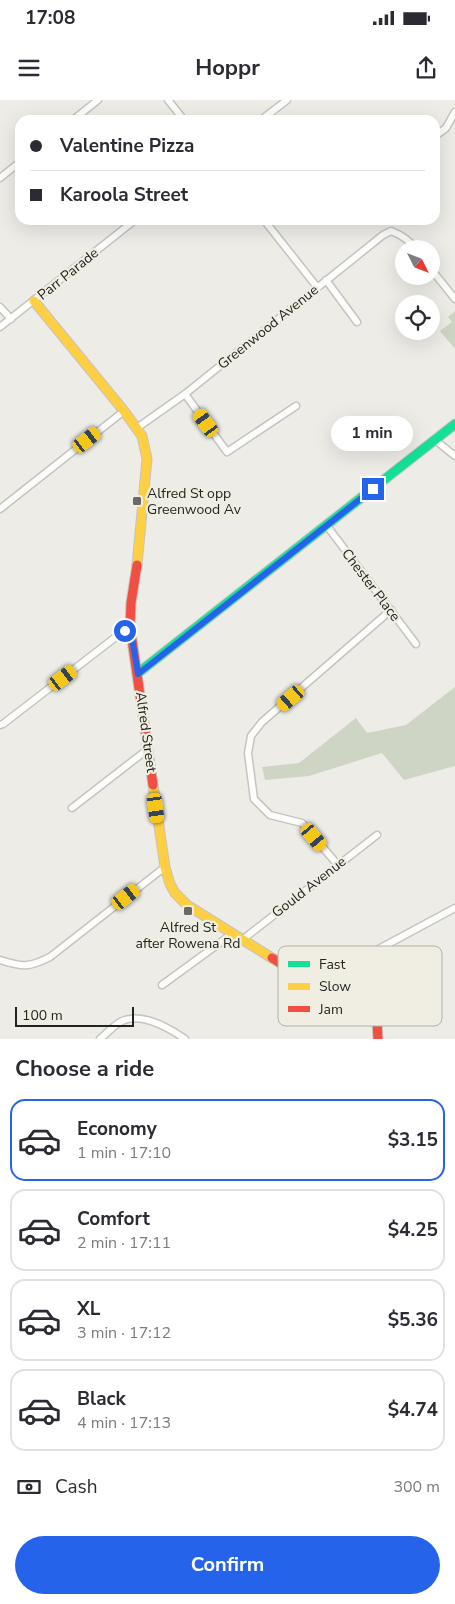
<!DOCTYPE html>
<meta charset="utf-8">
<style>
body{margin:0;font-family:"Nunito Sans",sans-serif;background:#f7f7f7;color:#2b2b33;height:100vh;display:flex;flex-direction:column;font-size:19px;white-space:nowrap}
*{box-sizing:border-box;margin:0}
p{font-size:16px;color:#7c7c81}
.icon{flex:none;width:28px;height:28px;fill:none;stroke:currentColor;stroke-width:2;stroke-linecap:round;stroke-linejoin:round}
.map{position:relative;height:939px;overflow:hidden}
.sheet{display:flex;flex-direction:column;background:#fff;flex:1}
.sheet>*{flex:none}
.banner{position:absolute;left:15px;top:15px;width:425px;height:110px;border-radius:15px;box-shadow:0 5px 20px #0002;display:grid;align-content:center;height:110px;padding:0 15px;background:#fff}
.needle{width:32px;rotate:132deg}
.fabs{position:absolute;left:395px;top:140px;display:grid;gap:10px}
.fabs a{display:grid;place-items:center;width:45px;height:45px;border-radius:50%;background:#fff;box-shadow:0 5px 20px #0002;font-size:25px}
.scale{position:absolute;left:15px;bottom:12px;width:119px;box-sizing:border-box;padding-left:5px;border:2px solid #23231f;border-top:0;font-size:14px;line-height:18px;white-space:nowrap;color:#23231f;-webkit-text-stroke:4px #f0eee3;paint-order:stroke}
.end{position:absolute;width:22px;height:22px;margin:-11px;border:6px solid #2563eb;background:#fff;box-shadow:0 0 0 2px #fff}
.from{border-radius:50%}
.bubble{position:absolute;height:35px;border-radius:18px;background:#fff;box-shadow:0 5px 20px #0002;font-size:16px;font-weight:700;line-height:35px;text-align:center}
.car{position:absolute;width:15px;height:30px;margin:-15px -8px;border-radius:6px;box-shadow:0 0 4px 1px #0007;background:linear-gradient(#f5c518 24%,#345 0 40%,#f5c518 0 76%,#345 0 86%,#f5c518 0)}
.banner b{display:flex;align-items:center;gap:18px;height:48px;font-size:19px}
.banner b+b{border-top:1px solid #e1e1e2}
.banner i{width:12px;height:12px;background:#2b2b33}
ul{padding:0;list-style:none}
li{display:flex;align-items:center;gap:15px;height:82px;margin:0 10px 8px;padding:0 5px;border:2px solid #e1e1e2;border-radius:15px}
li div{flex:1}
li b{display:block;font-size:19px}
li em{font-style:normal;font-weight:700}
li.active{border-color:#2563eb}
li>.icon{width:45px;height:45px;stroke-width:1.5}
h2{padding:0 15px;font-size:22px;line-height:60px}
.pay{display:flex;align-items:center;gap:12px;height:55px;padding:0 15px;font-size:19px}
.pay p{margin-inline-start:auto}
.button{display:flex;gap:10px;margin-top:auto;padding:10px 15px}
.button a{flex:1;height:58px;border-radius:30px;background:#2563eb;color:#fff;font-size:20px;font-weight:700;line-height:58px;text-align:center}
.status{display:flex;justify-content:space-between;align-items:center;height:35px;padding:0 25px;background:#fff;direction:ltr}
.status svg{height:14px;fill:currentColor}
header{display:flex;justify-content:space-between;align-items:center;height:65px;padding:0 15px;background:#fff;font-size:22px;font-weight:700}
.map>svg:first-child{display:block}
.green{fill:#cfd5c4}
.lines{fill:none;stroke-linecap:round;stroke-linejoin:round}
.street-casing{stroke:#c5c4c0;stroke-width:9}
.fast-casing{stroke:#c5c4c0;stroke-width:11}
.slow-casing{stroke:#c5c4c0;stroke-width:11}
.jam-casing{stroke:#c5c4c0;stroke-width:11}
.street{stroke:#fcfcfb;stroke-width:6}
.fast{stroke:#16e098;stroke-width:9}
.slow{stroke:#ffcf43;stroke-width:9}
.jam{stroke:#f24e42;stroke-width:9}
.route{stroke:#2563eb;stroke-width:6}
.poi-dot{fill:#6a6965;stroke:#f0eee3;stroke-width:2}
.labels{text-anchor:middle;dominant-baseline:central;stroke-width:4.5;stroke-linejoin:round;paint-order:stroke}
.street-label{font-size:14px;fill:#23231f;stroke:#f0eee3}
.poi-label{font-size:14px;fill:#23231f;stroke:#f0eee3;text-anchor:start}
.key{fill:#f0eee3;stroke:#b2b1a8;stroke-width:1}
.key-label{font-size:14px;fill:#23231f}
</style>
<div class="status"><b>17:08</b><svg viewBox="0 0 49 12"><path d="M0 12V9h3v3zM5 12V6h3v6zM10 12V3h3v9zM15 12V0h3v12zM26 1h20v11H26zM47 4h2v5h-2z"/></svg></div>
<header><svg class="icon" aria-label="menu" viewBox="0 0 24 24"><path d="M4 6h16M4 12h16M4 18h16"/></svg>Hoppr<svg class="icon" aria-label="share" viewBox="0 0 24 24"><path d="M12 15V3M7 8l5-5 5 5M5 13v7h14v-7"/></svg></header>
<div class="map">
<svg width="455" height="939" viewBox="0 0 455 939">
<rect width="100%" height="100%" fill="#edece6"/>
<g class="green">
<polygon points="455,211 455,249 440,231 452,222 448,217"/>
<polygon points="455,587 455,666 404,680 382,653 309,676 265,680 262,667 299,663 356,618 367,633 406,625"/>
</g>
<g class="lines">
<g class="street-casing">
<g id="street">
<polyline points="168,0 184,20"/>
<polyline points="73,20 98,0"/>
<polyline points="261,20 287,0"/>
<polyline points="435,36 446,28 455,12"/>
<polyline points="0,78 20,62"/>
<polyline points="264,120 317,187"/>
<polyline points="431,169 455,199"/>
<polyline points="326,180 357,222"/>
<polyline points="0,207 11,219"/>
<polyline points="0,227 135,120"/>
<polyline points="185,294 227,352 296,306"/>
<path d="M 137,328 L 185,294 L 383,135 L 391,131 C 402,135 409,140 416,149"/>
<polyline points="435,340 455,356"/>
<polyline points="0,409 124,311"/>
<polyline points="327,426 416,544"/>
<polyline points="0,625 3,624 130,526"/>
<polyline points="72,708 148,649"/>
<polyline points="337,764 302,723 270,715 254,699 248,653 251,636 262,622 391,510"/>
<polyline points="242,840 377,735"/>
<polyline points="368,858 375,851 455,808"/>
<path d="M 0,860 C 23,867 28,868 50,857 L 165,767"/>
<polyline points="162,885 232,834"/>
<path d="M 100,939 C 106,934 114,925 122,921 C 142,912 169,928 185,939"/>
</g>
</g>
<g class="fast-casing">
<polyline id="fast" points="138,573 455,324"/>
</g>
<g class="slow-casing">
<g id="slow">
<polyline points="34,201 124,311 142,336 147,359 137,465"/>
<polyline points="153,685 165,767 170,784 175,793 187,805 272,858"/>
</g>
</g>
<g class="jam-casing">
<g id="jam">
<polyline points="137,465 131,503 130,526 153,685"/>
<path d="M 272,858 C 303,877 310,884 344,867 C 353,863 360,858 370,858 L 374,867 L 378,939"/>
</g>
</g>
<use href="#street" class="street"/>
<use href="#fast" class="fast"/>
<use href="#slow" class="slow"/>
<use href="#jam" class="jam"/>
</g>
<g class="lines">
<polyline class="route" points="125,531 130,526 138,574 373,389"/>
</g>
<g class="poi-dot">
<rect x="132" y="396" width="10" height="10" rx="2.5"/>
<rect x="183" y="806" width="10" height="10" rx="2.5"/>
</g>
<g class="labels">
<g class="street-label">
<text transform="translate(68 174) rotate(-39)">Parr Parade</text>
<text transform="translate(268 227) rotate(-39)">Greenwood Avenue</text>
<text transform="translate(371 485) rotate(53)">Chester Place</text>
<text transform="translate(146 632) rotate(82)">Alfred Street</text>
<text transform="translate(309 787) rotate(-38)">Gould Avenue</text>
</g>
<g class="poi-label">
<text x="147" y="393">Alfred St opp<tspan x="147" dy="16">Greenwood Av</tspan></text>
<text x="188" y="827" text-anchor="middle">Alfred St<tspan x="188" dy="16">after Rowena Rd</tspan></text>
</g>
</g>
<rect x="278" y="846" width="164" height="80" rx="8" class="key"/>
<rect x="288" y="861" width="22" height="6" fill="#16e098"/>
<rect x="288" y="883" width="22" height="7" fill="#ffcf43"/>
<rect x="288" y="906" width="22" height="6" fill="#f24e42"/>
<g class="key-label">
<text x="319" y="869">Fast</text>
<text x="319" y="891">Slow</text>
<text x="319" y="914">Jam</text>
</g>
</svg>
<div class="fabs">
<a><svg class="needle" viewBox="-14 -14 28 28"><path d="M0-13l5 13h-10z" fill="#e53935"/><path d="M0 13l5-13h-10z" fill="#7c7c81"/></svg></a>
<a><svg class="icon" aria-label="locate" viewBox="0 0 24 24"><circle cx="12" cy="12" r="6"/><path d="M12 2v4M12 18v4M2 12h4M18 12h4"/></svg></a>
</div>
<div class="scale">100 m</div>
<i class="end from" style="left:125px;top:531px"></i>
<i class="end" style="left:373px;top:389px"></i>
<div class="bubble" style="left:331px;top:316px;width:82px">1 min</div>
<i class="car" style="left:206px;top:323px;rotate:324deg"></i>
<i class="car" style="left:87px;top:340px;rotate:52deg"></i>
<i class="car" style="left:63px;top:578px;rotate:53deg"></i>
<i class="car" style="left:291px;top:598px;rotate:229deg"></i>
<i class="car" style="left:156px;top:708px;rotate:172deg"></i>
<i class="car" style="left:314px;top:737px;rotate:140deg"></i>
<i class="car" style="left:126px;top:797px;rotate:52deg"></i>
<div class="banner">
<b><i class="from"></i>Valentine Pizza</b>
<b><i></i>Karoola Street</b>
</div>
</div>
<section class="sheet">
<h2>Choose a ride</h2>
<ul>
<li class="active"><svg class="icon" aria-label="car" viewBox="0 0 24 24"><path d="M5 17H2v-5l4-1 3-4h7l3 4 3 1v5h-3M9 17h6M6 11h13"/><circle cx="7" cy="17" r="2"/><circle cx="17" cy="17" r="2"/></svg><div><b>Economy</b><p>1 min · 17:10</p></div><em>$3.15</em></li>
<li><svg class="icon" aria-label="car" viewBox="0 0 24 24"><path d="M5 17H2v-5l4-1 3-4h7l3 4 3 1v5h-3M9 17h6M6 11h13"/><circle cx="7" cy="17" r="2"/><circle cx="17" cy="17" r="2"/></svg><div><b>Comfort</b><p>2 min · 17:11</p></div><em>$4.25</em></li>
<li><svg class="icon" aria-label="car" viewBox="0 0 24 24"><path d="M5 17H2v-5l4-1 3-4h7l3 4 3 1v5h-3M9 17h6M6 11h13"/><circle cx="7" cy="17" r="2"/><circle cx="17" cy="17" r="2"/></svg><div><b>XL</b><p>3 min · 17:12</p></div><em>$5.36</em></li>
<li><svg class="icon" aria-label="car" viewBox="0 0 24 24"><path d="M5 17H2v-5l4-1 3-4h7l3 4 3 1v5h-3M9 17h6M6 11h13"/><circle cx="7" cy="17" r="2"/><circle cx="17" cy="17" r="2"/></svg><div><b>Black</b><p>4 min · 17:13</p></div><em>$4.74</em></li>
</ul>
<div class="pay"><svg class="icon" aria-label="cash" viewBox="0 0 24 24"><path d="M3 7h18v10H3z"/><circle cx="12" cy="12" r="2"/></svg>Cash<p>300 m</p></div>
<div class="button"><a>Confirm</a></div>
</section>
